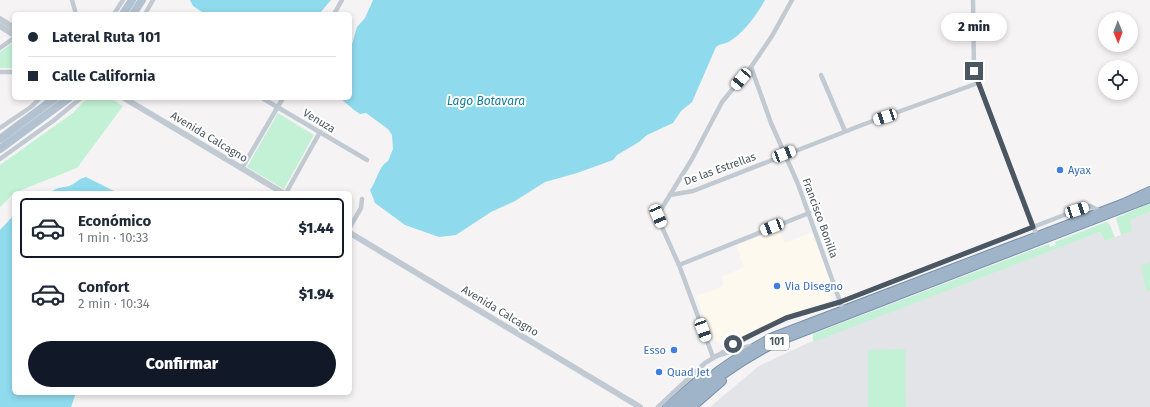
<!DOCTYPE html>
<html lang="es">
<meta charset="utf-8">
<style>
body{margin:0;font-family:"Fira Sans",sans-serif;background:#f2f2f3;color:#1f2937;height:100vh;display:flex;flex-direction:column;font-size:15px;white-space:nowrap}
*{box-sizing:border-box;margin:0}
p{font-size:13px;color:#747a83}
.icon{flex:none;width:22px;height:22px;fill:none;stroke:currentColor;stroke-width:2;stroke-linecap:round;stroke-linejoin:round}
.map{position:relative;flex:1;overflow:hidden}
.drawer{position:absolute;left:12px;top:191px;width:340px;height:204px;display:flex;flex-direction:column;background:#fff;border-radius:6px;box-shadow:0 2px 6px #0003}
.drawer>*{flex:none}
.top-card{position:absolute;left:12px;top:12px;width:340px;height:88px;border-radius:6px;box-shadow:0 2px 6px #0003;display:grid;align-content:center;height:88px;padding:0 16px;background:#fff}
.needle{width:26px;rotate:179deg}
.tools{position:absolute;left:1098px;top:12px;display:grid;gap:8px}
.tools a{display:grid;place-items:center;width:40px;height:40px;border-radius:50%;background:#fff;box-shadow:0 2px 6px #0003;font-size:20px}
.end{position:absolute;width:18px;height:18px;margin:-9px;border:5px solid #4a5661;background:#fff;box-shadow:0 0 0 2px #fff}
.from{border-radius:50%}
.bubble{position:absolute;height:28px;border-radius:14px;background:#fff;box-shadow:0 2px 6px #0003;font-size:13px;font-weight:800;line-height:28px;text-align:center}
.car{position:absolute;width:12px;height:24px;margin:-12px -6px;border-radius:5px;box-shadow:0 0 3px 1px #0007;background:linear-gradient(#fff 24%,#345 0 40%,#fff 0 76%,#345 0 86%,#fff 0)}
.top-card b{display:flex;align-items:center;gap:14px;height:38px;font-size:15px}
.top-card b+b{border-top:1px solid #e0e1e3}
.top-card i{width:10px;height:10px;background:#1f2937}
ul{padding:7px 0 0;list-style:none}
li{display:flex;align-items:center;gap:12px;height:60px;margin:0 8px 6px;padding:0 8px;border:2px solid transparent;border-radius:6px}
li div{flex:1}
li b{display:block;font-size:15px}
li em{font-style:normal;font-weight:800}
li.on{border-color:#111827}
li>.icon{width:36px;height:36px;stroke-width:1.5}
.button{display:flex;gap:8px;margin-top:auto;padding:8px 16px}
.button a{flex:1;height:46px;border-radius:24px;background:#111827;color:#fff;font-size:16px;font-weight:800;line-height:46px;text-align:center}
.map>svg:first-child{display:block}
.commercial{fill:#fdf9ef}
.airport{fill:#e2e4e7}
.green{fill:#c3f1d5}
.water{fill:#90daee}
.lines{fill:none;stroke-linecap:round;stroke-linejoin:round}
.trunk-casing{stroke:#7690ad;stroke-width:10}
.minor{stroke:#c1cad2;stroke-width:4.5}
.tertiary{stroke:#c1cad2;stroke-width:6}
.primary{stroke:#b3c2d1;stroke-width:8}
.trunk{stroke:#9fb4c9;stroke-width:8}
.route{stroke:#4a5661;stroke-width:5}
.shop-dot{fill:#3f7fe0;stroke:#fff;stroke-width:1.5}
.labels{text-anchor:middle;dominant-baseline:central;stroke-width:4;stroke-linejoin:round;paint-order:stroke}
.shield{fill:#fff;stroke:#808990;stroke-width:1}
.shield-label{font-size:10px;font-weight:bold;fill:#4a5661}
.street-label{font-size:11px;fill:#4a5661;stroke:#fff}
.shop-label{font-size:11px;fill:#366cbe;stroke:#fff;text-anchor:start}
.water-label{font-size:12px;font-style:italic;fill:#0c7c9b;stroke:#fff}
</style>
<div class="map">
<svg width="1150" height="407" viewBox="0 0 1150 407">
<rect width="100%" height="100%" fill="#f5f3f3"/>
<polygon class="commercial" points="779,230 785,243 812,232 834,290 830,301 788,315 730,341 722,343 714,341 696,296 721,287 724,284 721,277 744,267 736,245"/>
<polygon class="airport" points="1150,212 1150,407 710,407 759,366 808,343 1100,232 1105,241 1131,231 1129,220"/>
<g class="green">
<polygon points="14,42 14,68 0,68 0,52"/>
<polygon points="87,98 110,98 123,106 77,168 14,193 0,207 0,165 73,113"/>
<polygon points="278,113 314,135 284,189 247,167"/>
<polygon points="1150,203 1150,212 1130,220 1132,231 1121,235 1116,218"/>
<polygon points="1106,222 1109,223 1115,237 1105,241 1100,232 813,342 813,334 1027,252 1049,244 1050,247 1056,245 1055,242"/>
<polygon points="1150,263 1150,290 1146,291 1141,265"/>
<polygon points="905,349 906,407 868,407 868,350"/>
</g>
<g class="water">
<polygon points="190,0 331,0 319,14 205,14 193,6"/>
<path d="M 373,0 L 765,0 C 758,13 743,34 730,41 C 726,44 721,43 716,47 L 692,102 L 681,111 L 673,123 L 647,135 L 639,142 L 617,155 L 613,160 L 577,173 L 545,182 L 515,201 L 491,212 L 456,235 L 439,237 L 405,225 L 375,203 L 370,190 C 377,181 378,167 388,161 L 393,149 L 392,135 L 388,129 L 366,113 L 360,114 L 354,110 L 340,98 L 350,98 L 350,51 L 357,27 L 365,18 Z"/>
<path d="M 86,177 L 118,193 L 50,193 C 56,187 61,188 69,186 C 76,184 77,179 86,177 Z"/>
<polygon points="14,215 14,393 76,393 71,407 0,407 0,230"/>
</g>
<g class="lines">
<g class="trunk-casing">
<g id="trunk">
<polyline points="667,407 704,375"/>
<path d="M 676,407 C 705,378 737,356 773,337 L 1124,203 L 1150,191"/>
<path d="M 684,407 C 712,380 744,358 779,341 L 1150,198"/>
<polyline points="692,407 722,381"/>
</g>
</g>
<g class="minor">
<polyline points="72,0 76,14"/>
<polyline points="973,0 974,71 1037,236"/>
<polyline points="114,14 123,0"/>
<polyline points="145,14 153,0"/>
<polyline points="334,14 342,0"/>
<polyline points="0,48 14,38"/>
<polyline points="751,67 771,123 798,184 843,310"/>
<polyline points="0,72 14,72"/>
<polyline points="821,75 845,131"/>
<polyline points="262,98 367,160"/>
<polyline points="0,128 31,107 40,98"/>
<polyline points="0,159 53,121 81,98"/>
<polyline points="242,168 283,98"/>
<polyline points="286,193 320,132"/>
<polyline points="670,195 693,191 862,125 978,83"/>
<polyline points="350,227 361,208 362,199"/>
<polyline points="679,265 809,213"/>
<polyline points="750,346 713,357 679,265 657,216 692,159 722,102 751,67 772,36 792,0"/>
<polyline points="658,407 705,363 762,329 795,315 840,302 1077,210 1090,206 1100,211"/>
</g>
<g class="tertiary">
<polyline points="0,19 14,28"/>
<polyline points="0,26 14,35"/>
<polyline points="124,98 283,193"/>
<polyline points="350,233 640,407"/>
</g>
<g class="primary">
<polyline points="123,14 132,0"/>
<polyline points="133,14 142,0"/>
<polyline points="0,139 55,98"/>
<polyline points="0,149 69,98"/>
</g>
<use href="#trunk" class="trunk"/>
</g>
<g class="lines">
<polyline class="route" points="733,344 786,318 840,302 1033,227 974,71"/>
</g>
<g class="shop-dot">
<circle cx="1060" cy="170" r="4"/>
<circle cx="777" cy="286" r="4"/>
<circle cx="674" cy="350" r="4"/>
<circle cx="659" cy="372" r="4"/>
</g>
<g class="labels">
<rect class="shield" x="765" y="334" width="24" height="16" rx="3"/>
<g class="shield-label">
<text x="777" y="342">101</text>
</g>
<g class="street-label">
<text transform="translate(319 121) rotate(31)">Venuza</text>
<text transform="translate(209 137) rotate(31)">Avenida Calcagno</text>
<text transform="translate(720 169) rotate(-20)">De las Estrellas</text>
<text transform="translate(820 218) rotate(70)">Francisco Bonilla</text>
<text transform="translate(500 311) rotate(31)">Avenida Calcagno</text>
</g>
<g class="shop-label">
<text x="1068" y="170">Ayax</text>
<text x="785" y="286">Via Disegno</text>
<text x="666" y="350" text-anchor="end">Esso</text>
<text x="667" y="372">Quad Jet</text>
</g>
<g class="water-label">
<text x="486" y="101">Lago Botavara</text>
</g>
</g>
</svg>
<div class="tools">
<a><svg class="needle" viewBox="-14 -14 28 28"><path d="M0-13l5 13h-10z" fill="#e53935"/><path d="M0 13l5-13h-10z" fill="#747a83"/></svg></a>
<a><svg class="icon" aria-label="locate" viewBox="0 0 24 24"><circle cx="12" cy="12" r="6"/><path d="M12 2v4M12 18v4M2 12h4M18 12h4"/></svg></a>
</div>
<i class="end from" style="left:733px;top:344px"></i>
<i class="end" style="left:974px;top:71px"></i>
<div class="bubble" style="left:941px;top:13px;width:66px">2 min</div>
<i class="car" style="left:741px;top:79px;rotate:220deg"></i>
<i class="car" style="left:885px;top:117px;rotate:252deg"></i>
<i class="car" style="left:784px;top:154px;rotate:69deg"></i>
<i class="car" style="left:1077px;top:210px;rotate:72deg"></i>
<i class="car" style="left:658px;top:216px;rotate:157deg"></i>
<i class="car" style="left:772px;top:227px;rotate:249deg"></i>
<i class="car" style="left:703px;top:330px;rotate:160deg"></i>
<div class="top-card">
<b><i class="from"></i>Lateral Ruta 101</b>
<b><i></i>Calle California</b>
</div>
<section class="drawer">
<ul>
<li class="on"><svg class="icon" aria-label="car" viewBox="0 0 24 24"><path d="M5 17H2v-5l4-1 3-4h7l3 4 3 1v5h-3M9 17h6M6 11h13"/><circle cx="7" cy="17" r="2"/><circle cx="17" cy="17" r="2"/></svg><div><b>Económico</b><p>1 min · 10:33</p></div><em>$1.44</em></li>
<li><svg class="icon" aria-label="car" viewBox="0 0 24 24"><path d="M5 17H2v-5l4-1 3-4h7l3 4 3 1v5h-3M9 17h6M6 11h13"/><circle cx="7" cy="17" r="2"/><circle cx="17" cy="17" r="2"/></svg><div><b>Confort</b><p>2 min · 10:34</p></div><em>$1.94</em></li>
</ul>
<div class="button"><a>Confirmar</a></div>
</section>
</div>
